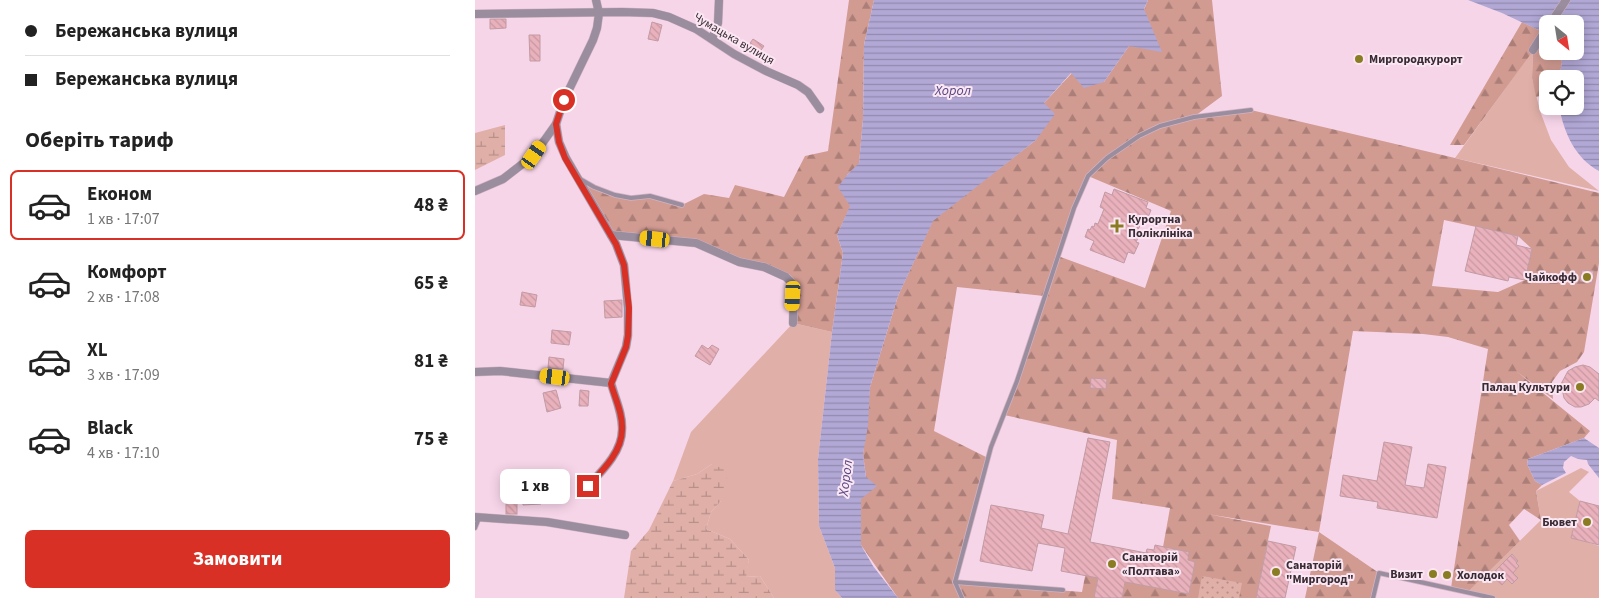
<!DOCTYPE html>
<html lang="uk">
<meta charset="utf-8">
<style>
body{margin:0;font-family:"Source Sans 3",sans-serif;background:#f2f2f2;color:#222;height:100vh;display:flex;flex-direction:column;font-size:19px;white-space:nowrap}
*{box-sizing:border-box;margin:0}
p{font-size:16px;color:#767676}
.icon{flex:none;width:28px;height:28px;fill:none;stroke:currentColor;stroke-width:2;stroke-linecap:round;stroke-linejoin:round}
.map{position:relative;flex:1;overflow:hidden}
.panel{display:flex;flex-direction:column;background:#fff;width:475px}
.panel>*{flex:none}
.guide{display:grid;align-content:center;height:110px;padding:0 25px;background:#fff}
.needle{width:32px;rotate:150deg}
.buttons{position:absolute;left:1064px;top:15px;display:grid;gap:10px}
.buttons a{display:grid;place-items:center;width:45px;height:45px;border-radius:8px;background:#fff;box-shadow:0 2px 12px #0003;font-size:25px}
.end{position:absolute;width:22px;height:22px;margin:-11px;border:6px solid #d93025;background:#fff;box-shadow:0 0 0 2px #fff}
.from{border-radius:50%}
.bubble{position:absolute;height:35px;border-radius:8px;background:#fff;box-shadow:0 2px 12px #0003;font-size:16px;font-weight:700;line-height:35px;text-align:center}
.car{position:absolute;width:15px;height:30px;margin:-15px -8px;border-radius:6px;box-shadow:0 0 4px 1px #0007;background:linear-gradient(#f5c518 24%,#345 0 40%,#f5c518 0 76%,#345 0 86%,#f5c518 0)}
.guide b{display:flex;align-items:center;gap:18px;height:48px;font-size:19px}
.guide b+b{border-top:1px solid #e0e0e0}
.guide i{width:12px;height:12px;background:#222}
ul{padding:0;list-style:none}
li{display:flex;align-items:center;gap:15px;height:70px;margin:0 10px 8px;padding:0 15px;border:2px solid transparent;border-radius:8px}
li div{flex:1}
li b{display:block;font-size:19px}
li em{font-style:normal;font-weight:700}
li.current{border-color:#d93025}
li>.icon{width:45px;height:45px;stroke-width:1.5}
h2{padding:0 25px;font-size:22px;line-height:60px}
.button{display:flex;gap:10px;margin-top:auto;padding:10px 25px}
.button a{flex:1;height:58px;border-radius:8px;background:#d93025;color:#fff;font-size:20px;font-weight:700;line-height:58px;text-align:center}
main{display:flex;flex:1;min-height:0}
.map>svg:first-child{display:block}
.grass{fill:#e0b0a8}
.forest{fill:url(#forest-firs);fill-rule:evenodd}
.wetland{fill:url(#wetland-marsh)}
.park{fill:url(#park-dots)}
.water{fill:url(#water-rules)}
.building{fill:url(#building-back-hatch);stroke:#c19ba3}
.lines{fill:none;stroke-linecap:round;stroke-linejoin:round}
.lane-casing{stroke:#d1b3c5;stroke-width:5.5}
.street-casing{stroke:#d1b3c5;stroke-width:9}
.lane{stroke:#9a8d9e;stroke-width:4}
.street{stroke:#9a8d9e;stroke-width:8}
.route{stroke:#d93025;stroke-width:6}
.poi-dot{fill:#8a7c22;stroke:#fbe7f3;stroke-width:2}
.labels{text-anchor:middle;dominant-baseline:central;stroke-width:4;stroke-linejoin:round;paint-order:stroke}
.street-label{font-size:12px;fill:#382b33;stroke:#fbe7f3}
.poi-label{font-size:12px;font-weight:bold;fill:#382b33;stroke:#fbe7f3;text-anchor:start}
.water-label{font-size:14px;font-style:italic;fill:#584884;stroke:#fbe7f3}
</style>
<main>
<section class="panel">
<div class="guide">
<b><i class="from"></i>Бережанська вулиця</b>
<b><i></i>Бережанська вулиця</b>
</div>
<h2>Оберіть тариф</h2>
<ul>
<li class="current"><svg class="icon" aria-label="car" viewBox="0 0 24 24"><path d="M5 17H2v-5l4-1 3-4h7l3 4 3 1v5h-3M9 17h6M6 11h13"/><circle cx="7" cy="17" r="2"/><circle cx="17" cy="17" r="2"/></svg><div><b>Економ</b><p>1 хв · 17:07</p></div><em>48 ₴</em></li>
<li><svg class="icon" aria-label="car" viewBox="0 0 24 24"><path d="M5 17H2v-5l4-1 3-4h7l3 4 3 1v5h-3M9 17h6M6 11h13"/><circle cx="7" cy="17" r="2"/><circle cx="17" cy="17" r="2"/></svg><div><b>Комфорт</b><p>2 хв · 17:08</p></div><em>65 ₴</em></li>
<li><svg class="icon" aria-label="car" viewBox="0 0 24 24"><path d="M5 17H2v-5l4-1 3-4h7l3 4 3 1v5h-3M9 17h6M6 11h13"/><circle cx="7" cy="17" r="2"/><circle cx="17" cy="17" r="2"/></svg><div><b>XL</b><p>3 хв · 17:09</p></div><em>81 ₴</em></li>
<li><svg class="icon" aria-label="car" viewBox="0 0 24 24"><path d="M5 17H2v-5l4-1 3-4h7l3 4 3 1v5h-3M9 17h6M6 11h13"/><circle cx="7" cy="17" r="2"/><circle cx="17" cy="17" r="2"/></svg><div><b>Black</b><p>4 хв · 17:10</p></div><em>75 ₴</em></li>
</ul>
<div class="button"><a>Замовити</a></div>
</section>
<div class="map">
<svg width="1124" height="598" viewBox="0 0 1124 598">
<defs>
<pattern id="forest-firs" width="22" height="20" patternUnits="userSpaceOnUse" patternTransform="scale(1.25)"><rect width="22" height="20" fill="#d19b92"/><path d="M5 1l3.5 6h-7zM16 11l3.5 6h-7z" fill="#ab7f78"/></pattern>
<pattern id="wetland-marsh" width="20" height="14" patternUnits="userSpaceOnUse" patternTransform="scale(1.25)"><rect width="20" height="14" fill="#e0b0a8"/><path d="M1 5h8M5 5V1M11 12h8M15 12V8" fill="none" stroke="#b78f89"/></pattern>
<pattern id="park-dots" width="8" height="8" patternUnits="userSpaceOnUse" patternTransform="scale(1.25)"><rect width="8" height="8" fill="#e0b0a8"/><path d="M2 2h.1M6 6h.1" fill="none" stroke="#b78f89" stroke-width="1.8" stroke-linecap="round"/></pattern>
<pattern id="water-rules" width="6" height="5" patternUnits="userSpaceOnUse" patternTransform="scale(1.25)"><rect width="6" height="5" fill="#b2a8d6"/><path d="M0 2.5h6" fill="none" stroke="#9289ae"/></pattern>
<pattern id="building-back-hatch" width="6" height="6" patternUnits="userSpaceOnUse" patternTransform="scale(1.25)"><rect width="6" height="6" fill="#e9b1bc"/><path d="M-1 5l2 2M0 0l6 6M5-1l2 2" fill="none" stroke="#c998a2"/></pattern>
</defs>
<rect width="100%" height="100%" fill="#f7d5e9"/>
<g class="grass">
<polygon points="1058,50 1057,78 1065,111 1076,140 1094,167 1124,191 980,158"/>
<polygon points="318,323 357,332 343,459 344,526 360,568 360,590 367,598 299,598 285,576 270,577 274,560 255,539 231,529 236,512 246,501 237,464 222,474 198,481 216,432"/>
<polygon points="1106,468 1114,472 1094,492 1105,501 1096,537 1124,546 1124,598 1018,598 993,592 1066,520 1061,491"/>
</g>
<g class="forest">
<polygon points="374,0 399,0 389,45 388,119 384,164 372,175 376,205 362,235 368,253 357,332 318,323 319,285 311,277 264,262 221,243 136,235 103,178 119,187 156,198 175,196 207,205 229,194 254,198 260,185 309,197 330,156 353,151"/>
<path d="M 673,0 L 737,0 L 747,96 L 720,116 L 776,110 L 980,158 L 1124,193 L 1124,263 L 1109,352 L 1102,362 L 1085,371 L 1077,382 L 1078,399 L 1041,371 L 1115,431 L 1109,438 L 1053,459 L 1052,464 L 1060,481 L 1067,485 L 1061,491 L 1066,520 L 1049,509 L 1034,525 L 1045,541 L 993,592 L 976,588 L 1013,349 L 973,337 L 948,334 L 878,331 L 844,532 L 904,573 L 898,598 L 830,598 L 844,532 L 732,514 L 796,526 L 781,598 L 647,598 L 652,573 L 662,584 L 714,594 L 720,562 L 713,560 L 714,552 L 688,547 L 695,508 L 637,499 L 642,440 L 529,415 L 569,296 L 482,287 L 459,431 L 513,458 L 481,582 L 607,592 L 612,566 L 625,569 L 619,598 L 423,598 L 386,545 L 386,499 L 391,477 L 388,454 L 395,387 L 423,296 L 458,220 L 561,140 L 569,103 L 597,73 L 629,82 L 654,46 ZM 613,176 L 696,211 L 670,288 L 583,256 ZM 969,220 L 1043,236 L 1057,249 L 1050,280 L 1023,292 L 957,286 Z"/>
<polygon points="1047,22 1072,34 1072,51 1083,51 1087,62 1084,79 1072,79 1072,95 1061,97 1057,78 1058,51 989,145 975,145"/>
</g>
<g class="wetland">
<polygon points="30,125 30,155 0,170 0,133"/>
<polygon points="237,464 253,471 246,501 236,512 231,529 255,539 274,560 271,577 285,576 299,598 149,598 156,551 174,530 198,481 222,474"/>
</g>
<polygon class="park" points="727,576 767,583 764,598 723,598"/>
<g class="water">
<polygon points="399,0 673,0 669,9 687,52 654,46 629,82 609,88 596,73 569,103 580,114 561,140 458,221 423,296 395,387 393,426 388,454 391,477 402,486 386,499 386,545 398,566 423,598 367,598 360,590 360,568 344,526 343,459 357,332 368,253 362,235 375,206 363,187 372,175 384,163 388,119 389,45"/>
<path d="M 993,0 L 1124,0 L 1124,171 C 1100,158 1089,133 1084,106 L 1100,106 L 1100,79 L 1084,79 L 1087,62 L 1083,51 L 1100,51 L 1100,24 L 1072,24 L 1072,34 L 1027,13 Z"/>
<polygon points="1109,438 1124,448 1124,478 1113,464 1112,460 1103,459 1096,456 1089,462 1088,468 1091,473 1067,485 1060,481 1052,464 1053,459"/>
</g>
<g class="building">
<polygon points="15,19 31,19 31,28 15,29"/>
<polygon points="177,22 187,25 183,41 173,39"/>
<polygon points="54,35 65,35 65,61 55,61"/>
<polygon points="278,39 289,46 281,57 270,50"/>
<polygon points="639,189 673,202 671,208 676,210 672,220 671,219 669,224 666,223 660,237 663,238 661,242 664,243 659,254 653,252 649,263 615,250 619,241 610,237 613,229 615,230 617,226 619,227 620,223 623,224 629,209 625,207 630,192 637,195"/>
<polygon points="1001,226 1043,236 1041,245 1057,249 1050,280 1034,277 1033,281 990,271"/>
<polygon points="1107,270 1119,271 1117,283 1105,281"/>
<polygon points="47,292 62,295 60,307 45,305"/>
<polygon points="147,300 147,317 130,318 129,301"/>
<polygon points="77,330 96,332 94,345 76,343"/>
<polygon points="227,345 233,349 237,345 244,349 235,365 220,356"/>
<polygon points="74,357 89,359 88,369 73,368"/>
<polygon points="1108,365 1115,367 1124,374 1124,401 1120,398 1114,404 1106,407 1100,407 1093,403 1089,398 1086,384 1093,371 1100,367"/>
<polygon points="616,378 632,379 631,389 615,388"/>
<polygon points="81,390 86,408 72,412 68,393"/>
<polygon points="105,390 114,391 113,406 104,406"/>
<polygon points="613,438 635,442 615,542 671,553 672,549 679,550 680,545 714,552 713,560 720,562 714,594 650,582 647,598 619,598 623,578 586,571 590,548 563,543 557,571 505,561 516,505 569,515 566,528 593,534"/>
<polygon points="909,442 937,447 930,485 949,488 953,464 971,467 962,518 902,508 903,502 865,496 868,475 902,481"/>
<polygon points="65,490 66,504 48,505 47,491"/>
<polygon points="1105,501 1124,506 1124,545 1096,538"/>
<rect x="31" y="502" width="11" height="12"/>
<polygon points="793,541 821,547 810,598 781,598"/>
<polygon points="1037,554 1043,561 1041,563 1044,566 1038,573 1043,578 1037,584 1032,579 1027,585 1016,575"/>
</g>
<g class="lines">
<g class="lane-casing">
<g id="lane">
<polyline points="105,179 119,187 140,195 156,198 175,196 207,205"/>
<polyline points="0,528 4,518"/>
<polyline points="480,582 588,590"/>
<polyline points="487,598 480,582 516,447 542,381 599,208 613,176 632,158 664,136 685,126 719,117 776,110"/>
<polyline points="898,598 904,573 1018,598"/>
</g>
</g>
<g class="street-casing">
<g id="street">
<polyline points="0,14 147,12 178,13 194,17 221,29 259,54 291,71 323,85 333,92 345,109"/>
<polyline points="1075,24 1091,0"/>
<polyline points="237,39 243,23 244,0"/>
<polyline points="1058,50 1072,28"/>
<polyline points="0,191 28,179 59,155 81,124"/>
<polyline points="136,235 221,243 264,262 289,267 311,277 319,285 318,323"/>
<polyline points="0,372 25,371 136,383"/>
<path d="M 113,486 C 127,471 147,452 147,430 C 148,414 140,398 136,383 L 151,347 L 153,335 L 153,308 L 149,265 L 141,244 L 91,158 L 84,142 L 81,124 L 89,100 L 118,40 L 122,28 L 124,13 L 121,0"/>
<polyline points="0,517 72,522 150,535"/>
</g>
</g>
<use href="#lane" class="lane"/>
<use href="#street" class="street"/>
</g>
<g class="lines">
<path class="route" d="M 89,100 L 81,124 L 84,142 L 90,158 L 141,244 L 149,265 L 154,308 L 153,336 L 151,347 L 136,384 C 140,398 148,414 147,430 C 147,452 127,471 113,486"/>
</g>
<g class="poi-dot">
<circle cx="884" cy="59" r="5"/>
<path d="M639.5 218.5h5v5h5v5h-5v5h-5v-5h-5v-5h5z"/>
<circle cx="1112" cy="277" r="5"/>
<circle cx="1105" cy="387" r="5"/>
<circle cx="1112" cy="522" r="5"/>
<circle cx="637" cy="564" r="5"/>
<circle cx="801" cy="572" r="5"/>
<circle cx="958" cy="574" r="5"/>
<circle cx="972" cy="575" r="5"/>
</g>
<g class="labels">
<g class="street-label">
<text transform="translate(259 39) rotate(30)">Чумацька вулиця</text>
</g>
<g class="poi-label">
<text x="894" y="59">Миргородкурорт</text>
<text x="653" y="219">Курортна<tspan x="653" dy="14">Поліклініка</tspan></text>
<text x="1102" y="277" text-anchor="end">Чайкофф</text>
<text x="1095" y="387" text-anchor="end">Палац Культури</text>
<text x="1102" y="522" text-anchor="end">Бювет</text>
<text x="647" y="557">Санаторій<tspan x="647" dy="14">«Полтава»</tspan></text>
<text x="811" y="565">Санаторій<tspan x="811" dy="14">"Миргород"</tspan></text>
<text x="948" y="574" text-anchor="end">Визит</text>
<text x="982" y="575">Холодок</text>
</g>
<g class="water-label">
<text x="478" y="91">Хорол</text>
<text transform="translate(371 478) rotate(-83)">Хорол</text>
</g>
</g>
</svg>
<div class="buttons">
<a><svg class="needle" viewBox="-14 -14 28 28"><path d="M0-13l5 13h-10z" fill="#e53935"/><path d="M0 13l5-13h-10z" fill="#767676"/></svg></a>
<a><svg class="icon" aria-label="locate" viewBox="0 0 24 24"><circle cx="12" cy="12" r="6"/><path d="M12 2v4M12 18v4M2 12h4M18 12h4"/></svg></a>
</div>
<i class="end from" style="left:89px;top:100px"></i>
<i class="end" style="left:113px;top:486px"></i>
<div class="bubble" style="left:25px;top:469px;width:70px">1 хв</div>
<i class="car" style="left:59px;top:155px;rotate:35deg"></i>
<i class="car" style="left:180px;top:239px;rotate:276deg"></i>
<i class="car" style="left:318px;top:296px;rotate:183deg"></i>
<i class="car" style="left:80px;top:377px;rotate:277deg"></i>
</div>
</main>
